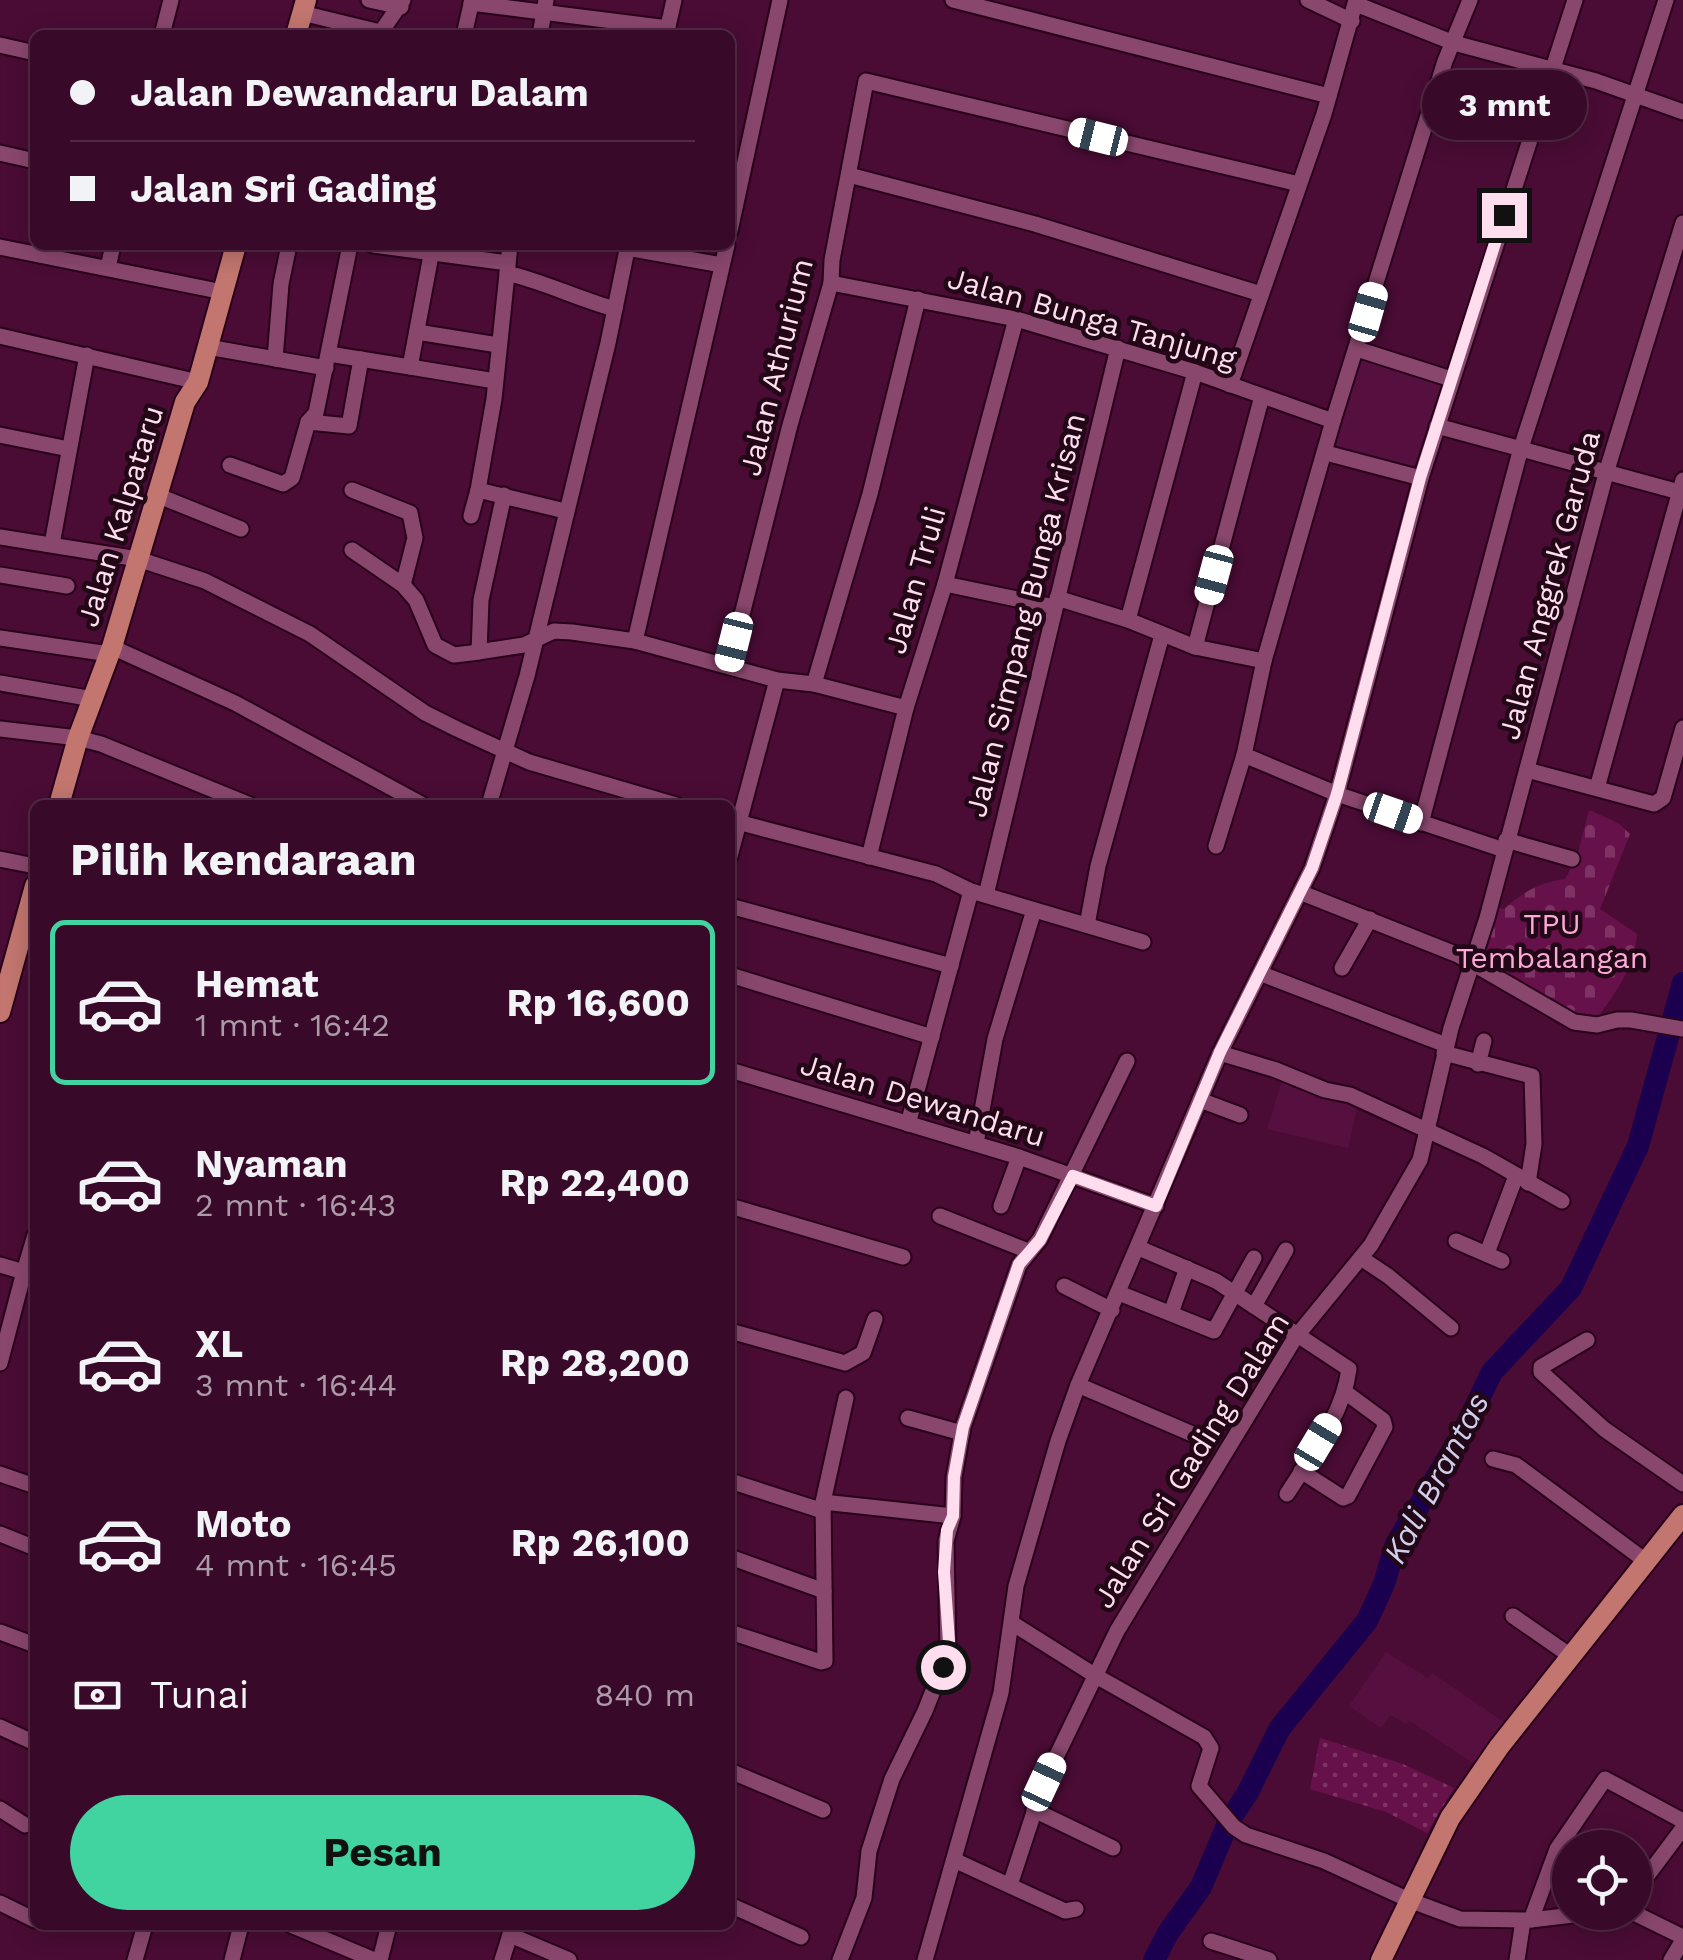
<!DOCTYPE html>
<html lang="id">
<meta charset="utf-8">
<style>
body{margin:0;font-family:"Work Sans",sans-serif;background:#3f1230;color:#f1f3f6;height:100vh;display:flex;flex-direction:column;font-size:38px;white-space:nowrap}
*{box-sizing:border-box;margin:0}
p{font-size:32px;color:#ab9aa8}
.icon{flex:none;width:55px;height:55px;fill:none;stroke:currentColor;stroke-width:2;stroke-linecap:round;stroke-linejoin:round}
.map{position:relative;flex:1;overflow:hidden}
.drawer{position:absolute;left:30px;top:800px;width:705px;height:1130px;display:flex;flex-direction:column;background:#380928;border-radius:15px;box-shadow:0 5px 25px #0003,0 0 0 2px #522a45}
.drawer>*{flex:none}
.guide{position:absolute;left:30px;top:30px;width:705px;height:220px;border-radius:15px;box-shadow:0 5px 25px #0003,0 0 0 2px #522a45;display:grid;align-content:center;height:220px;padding:0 40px;background:#380928}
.fabs{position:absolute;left:1552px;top:1830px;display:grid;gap:20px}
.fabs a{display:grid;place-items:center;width:100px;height:100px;border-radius:50%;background:#380928;box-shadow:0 5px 25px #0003,0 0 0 2px #522a45;font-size:50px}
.end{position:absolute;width:45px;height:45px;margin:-22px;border:12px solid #fdddee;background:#111;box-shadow:0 0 0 5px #111}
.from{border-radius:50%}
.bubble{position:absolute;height:70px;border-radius:35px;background:#380928;box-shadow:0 5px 25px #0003,0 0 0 2px #522a45;font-size:32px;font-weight:700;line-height:70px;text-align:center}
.car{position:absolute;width:30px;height:60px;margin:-30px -15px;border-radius:12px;box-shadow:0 0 8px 2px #0007;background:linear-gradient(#fff 24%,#345 0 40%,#fff 0 76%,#345 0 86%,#fff 0)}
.guide b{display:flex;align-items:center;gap:35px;height:95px;font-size:38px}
.guide b+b{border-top:2px solid #522a45}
.guide i{width:25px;height:25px;background:#f1f3f6}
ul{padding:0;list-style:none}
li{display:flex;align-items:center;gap:30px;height:165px;margin:0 20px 15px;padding:0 20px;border:5px solid transparent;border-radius:15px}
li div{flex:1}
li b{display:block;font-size:38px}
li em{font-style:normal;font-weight:700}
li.on{border-color:#41d4a1}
li>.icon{width:90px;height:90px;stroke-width:1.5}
h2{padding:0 40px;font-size:45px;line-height:120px}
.pay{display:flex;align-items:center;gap:25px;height:110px;padding:0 40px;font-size:38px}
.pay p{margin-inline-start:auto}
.primary-button{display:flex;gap:20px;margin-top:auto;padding:20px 40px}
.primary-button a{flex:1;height:115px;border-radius:60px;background:#41d4a1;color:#111;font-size:40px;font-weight:700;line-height:115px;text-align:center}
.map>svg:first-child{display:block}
.built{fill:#56103f}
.grass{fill:url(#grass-dots)}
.cemetery{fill:url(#cemetery-stones)}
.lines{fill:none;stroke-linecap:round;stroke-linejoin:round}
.river{stroke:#1b0050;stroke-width:22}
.minor-casing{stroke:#29001a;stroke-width:19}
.major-casing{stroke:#29001a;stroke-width:24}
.minor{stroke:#8a476e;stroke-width:15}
.major{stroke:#c2766f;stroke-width:20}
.route{stroke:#fdddee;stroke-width:12}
.labels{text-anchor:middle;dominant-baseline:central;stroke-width:9;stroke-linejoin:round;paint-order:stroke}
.street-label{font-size:30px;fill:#fdddee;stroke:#220717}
.park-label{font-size:30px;fill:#fca9d7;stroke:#220717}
.water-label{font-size:32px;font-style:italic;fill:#cfcfea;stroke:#220717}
</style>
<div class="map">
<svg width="1683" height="1960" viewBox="0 0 1683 1960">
<defs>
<pattern id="grass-dots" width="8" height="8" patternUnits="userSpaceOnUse" patternTransform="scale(2.5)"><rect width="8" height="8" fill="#67114a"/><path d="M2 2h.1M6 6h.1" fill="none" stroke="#7e3364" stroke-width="1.8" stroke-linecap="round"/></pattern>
<pattern id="cemetery-stones" width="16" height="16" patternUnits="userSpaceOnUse" patternTransform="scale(2.5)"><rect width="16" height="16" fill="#67114a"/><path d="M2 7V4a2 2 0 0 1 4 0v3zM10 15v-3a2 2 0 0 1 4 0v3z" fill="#7e3364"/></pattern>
</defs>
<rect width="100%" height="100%" fill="#4a0c35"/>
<g class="built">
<polygon points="1362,358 1439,378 1444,385 1417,468 1333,446 1358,361"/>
<polygon points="1283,1077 1358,1103 1348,1148 1267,1129"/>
<polygon points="1386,1652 1428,1678 1432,1673 1504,1722 1476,1765 1409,1720 1406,1724 1390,1715 1381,1728 1349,1706"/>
</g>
<polygon class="grass" points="1320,1738 1403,1764 1454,1788 1427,1833 1386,1812 1310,1789"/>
<path class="cemetery" d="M 1589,810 L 1618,823 L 1630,834 L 1600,909 L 1637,934 C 1635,968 1614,994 1596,1020 L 1587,1021 L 1478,962 L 1495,907 L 1504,909 C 1524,891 1539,883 1565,879 L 1577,857 Z"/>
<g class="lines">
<polyline class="river" points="1154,1960 1168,1933 1201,1887 1229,1821 1247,1794 1280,1728 1367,1621 1384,1584 1396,1544 1460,1438 1492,1372 1571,1288 1638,1146 1683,983"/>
<g class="minor-casing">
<g id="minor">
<polyline points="369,0 401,7"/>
<polyline points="953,0 1329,96"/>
<polyline points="1308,0 1352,21"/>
<polyline points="471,3 668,28"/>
<polyline points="1356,4 1454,43 1596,81 1683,112"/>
<polyline points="302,13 380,32"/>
<polyline points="162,35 171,0"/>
<polyline points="379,35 403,0"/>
<polyline points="464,35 472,0"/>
<polyline points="540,35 546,0"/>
<polyline points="666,35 674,0"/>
<polyline points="0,45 35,53"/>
<polyline points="0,153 35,161"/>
<polyline points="849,175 1035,224 1261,294"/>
<polyline points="730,231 780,0"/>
<polyline points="373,245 508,263"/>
<polyline points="510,245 494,399 478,490 565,511"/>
<polyline points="0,247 223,292"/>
<polyline points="627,248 722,265"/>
<polyline points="108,268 113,245"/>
<path d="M 507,273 C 545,282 578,299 615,309"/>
<polyline points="831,283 1016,319 1195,372 1333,421"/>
<polyline points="417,332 498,345"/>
<polyline points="0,336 198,382"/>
<polyline points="208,347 326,368"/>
<polyline points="1357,349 1451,379"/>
<polyline points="329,354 410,367 431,255"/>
<polyline points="275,359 281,284 289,245"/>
<polyline points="410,367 495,381"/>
<polyline points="1230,385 1324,114 1356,0"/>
<polyline points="308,422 349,426 361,359"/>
<polyline points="1437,426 1683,493"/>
<polyline points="0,435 69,449"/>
<polyline points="1326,453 1421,478"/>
<polyline points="230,465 283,484 292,478 308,422 316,413 350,245"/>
<polyline points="352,490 410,513 415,538 403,585"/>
<polyline points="159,496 241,529"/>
<polyline points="471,516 478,490"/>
<polyline points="0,537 138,559 205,581 310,634 425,713 457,729 529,762 676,805"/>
<polyline points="52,544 87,355"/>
<polyline points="352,550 403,585 416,600 435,645 454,655 471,653 524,645 554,631 572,632 635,641 777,680 814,684 906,708"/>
<polyline points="0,575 67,586"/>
<polyline points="945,584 1055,607"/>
<polyline points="1057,598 1128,620 1195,647 1264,661"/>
<polyline points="1128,620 1195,372"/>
<polyline points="0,638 109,654"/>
<polyline points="635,641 727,245"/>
<polyline points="112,647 235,703 423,805"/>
<polyline points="1195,647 1262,396"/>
<polyline points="479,652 481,600 504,495"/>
<polyline points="729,666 790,425 831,283 832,260 866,81 1299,184"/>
<polyline points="0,683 93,699"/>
<polyline points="814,684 870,494 918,299"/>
<polyline points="0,729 78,738 101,744 250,805"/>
<polyline points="1244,755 1337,794 1504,850"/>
<polyline points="1527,770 1654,804 1663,798 1683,728"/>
<polyline points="1597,788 1683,480"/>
<polyline points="489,805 527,676 608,343 628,245"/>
<polyline points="730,820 936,874 971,891 1143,942"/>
<polyline points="1421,823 1521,448 1666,0"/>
<polyline points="1506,840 1572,859"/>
<polyline points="1216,846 1244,755 1264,661 1333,421 1445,61 1470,0"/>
<polyline points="730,856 777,680"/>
<polyline points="869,857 906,708 945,584 1016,319"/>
<polyline points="0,859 35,866"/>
<polyline points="1302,893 1458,955 1574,1022 1597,1025 1617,1020 1631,1020 1683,1029"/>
<polyline points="986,895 1118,348"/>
<polyline points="730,906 951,966"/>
<polyline points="1087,925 1098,866 1162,635"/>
<polyline points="1342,968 1370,919"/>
<polyline points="1262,974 1446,1045"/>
<polyline points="730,975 932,1037"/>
<polyline points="1220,1053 1276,1070 1325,1090 1350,1095 1483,1156 1562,1201"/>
<polyline points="1444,1053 1532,1076 1534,1144 1528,1183"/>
<polyline points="1478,1064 1484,1041"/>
<polyline points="730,1070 1019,1157 1156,1206"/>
<polyline points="1200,1100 1240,1115"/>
<polyline points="908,1124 971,891"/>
<polyline points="976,1143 995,1039 1034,910"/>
<polyline points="730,1206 903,1257"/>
<polyline points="1001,1206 1019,1157"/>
<polyline points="940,1216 1028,1251"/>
<polyline points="1456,1241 1502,1261"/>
<path d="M 1139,1248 L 1216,1281 L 1349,1369 C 1343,1415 1311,1456 1287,1494"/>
<polyline points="1487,1253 1516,1176"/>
<polyline points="1361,1258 1388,1276 1451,1328"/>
<polyline points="0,1265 24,1272 35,1235"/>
<polyline points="1064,1286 1112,1310"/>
<polyline points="1119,1293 1214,1331 1254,1258"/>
<polyline points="1254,1306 1286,1250"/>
<polyline points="1171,1313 1187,1268"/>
<polyline points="730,1331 845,1363 863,1353 875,1319"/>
<polyline points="1587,1340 1541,1367 1541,1372 1604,1429 1683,1484"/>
<polyline points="0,1363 24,1272"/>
<polyline points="1078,1385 1197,1436"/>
<polyline points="908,1418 962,1433"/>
<polyline points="1493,1459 1516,1465 1647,1562"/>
<polyline points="1301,1471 1343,1498 1348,1496 1385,1427 1383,1420 1345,1392"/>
<polyline points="0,1474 35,1486"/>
<polyline points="730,1481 823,1511"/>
<polyline points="823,1502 953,1516"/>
<polyline points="0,1534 35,1548"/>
<polyline points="730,1557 824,1591"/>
<polyline points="1513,1616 1572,1657"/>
<polyline points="1012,1623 1096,1676 1204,1737 1211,1748 1199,1786 1234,1827 1246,1835 1324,1861 1409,1900 1460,1919 1531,1920 1598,1912"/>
<polyline points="0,1632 35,1645"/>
<polyline points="730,1632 821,1662 825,1661 823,1502 846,1398"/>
<polyline points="0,1727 35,1743"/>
<polyline points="730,1771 823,1810"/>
<polyline points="0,1809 25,1825"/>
<polyline points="1034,1810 1113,1848"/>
<polyline points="954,1860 1065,1911 1076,1909"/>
<polyline points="1010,1885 1044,1782 1117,1631 1295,1338 1371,1245 1420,1160 1451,1028 1487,918 1607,470 1683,223"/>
<polyline points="1635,1892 1683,1828"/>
<polyline points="0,1903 35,1920"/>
<polyline points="730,1905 801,1937"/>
<polyline points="1632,1912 1683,1937"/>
<polyline points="1531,1920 1557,1849 1605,1779 1683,1821"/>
<polyline points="291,1925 374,1960"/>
<polyline points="510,1935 569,1960"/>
<polyline points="1211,1941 1269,1960"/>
<polyline points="135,1960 145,1925"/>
<polyline points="232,1960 241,1925"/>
<polyline points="380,1960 389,1925"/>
<polyline points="502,1960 513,1925"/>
<polyline points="840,1960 864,1898 869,1851 892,1779 925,1711 948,1653 946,1541 953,1516 954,1477 963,1427 1019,1265 1040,1239 1127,1061"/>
<polyline points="925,1960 1001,1693 1016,1586 1058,1441 1078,1385 1220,1053 1312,868 1337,794 1421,478 1575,0"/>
<polyline points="1517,1960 1523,1921"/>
<polyline points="1671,1960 1683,1940"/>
</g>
</g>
<g class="major-casing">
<g id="major">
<polyline points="296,35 306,0"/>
<polyline points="59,805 78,738 112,647 185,402 198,382 236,245"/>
<polyline points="0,1012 35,886"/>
<polyline points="1381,1960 1450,1818 1499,1747 1683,1515"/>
</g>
</g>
<use href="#minor" class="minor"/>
<use href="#major" class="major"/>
</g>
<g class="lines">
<polyline class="route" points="943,1667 949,1641 944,1572 947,1530 953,1516 954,1477 963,1427 1019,1264 1040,1240 1073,1176 1156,1206 1220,1052 1312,868 1337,794 1420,478 1504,215"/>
</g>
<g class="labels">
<g class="street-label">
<text transform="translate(1092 318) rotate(16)">Jalan Bunga Tanjung</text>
<text transform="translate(776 367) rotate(-76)">Jalan Athurium</text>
<text transform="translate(120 516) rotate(-73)">Jalan Kalpataru</text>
<text transform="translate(915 580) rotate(-74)">Jalan Truli</text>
<text transform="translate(1549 585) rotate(-75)">Jalan Anggrek Garuda</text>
<text transform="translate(1025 615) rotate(-76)">Jalan Simpang Bunga Krisan</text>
<text transform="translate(923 1100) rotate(17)">Jalan Dewandaru</text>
<text transform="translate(1191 1460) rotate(-58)">Jalan Sri Gading Dalam</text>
</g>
<g class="park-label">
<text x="1552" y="923">TPU<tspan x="1552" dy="34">Tembalangan</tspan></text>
</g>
<g class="water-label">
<text transform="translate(1436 1478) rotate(-62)">Kali Brantas</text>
</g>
</g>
</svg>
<div class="fabs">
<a><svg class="icon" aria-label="locate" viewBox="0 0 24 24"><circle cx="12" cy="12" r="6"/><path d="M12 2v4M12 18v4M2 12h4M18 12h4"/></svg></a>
</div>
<i class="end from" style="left:943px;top:1667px"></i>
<i class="end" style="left:1504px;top:215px"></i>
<div class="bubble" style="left:1422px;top:70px;width:165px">3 mnt</div>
<i class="car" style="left:1098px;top:137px;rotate:284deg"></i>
<i class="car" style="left:1368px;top:312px;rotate:16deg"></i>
<i class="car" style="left:1214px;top:575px;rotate:195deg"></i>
<i class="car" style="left:734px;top:642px;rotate:194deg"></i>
<i class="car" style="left:1393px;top:813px;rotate:109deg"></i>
<i class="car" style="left:1318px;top:1442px;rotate:31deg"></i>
<i class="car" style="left:1044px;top:1782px;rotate:25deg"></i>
<div class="guide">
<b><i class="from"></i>Jalan Dewandaru Dalam</b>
<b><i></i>Jalan Sri Gading</b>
</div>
<section class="drawer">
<h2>Pilih kendaraan</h2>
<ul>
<li class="on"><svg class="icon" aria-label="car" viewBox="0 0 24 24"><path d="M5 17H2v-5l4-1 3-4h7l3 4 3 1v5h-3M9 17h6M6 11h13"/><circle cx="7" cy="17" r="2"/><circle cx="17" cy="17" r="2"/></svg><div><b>Hemat</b><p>1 mnt · 16:42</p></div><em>Rp 16,600</em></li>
<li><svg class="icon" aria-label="car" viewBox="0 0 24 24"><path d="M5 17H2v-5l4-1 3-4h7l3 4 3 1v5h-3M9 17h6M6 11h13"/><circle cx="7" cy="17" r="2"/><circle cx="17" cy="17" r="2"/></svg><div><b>Nyaman</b><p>2 mnt · 16:43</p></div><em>Rp 22,400</em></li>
<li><svg class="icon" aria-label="car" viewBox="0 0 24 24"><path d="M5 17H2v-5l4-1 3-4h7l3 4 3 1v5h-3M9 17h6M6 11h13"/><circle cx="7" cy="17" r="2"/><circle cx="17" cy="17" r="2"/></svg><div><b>XL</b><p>3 mnt · 16:44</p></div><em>Rp 28,200</em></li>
<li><svg class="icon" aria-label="car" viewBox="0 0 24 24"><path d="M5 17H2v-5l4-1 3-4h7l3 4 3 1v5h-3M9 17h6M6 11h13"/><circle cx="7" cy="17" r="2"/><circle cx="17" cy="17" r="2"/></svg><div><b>Moto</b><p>4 mnt · 16:45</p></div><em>Rp 26,100</em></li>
</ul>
<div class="pay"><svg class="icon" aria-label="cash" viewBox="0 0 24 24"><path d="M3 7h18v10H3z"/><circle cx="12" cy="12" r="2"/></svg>Tunai<p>840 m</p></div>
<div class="primary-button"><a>Pesan</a></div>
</section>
</div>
